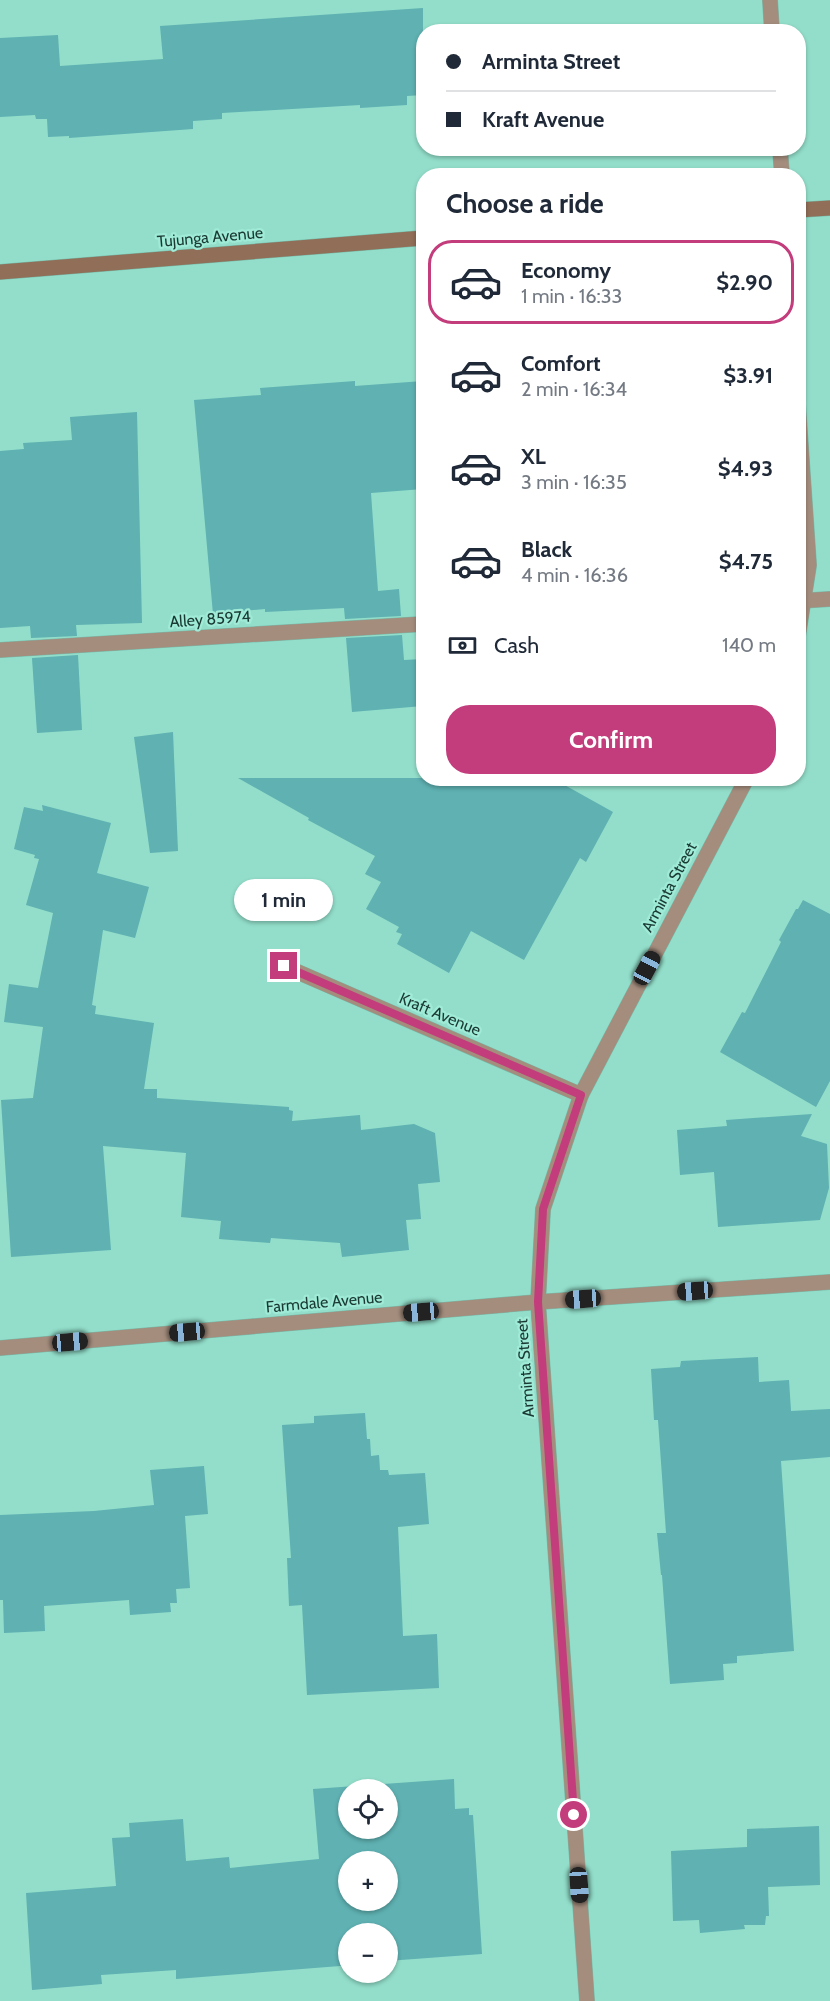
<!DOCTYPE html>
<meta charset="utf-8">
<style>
body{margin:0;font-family:Cabin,sans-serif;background:#f6f6f7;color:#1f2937;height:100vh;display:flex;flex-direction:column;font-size:22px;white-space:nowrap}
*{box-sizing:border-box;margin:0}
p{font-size:20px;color:#747a83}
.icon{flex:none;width:33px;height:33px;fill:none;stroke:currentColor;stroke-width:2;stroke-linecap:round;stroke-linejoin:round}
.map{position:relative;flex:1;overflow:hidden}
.sheet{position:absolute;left:416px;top:168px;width:390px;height:618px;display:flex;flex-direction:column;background:#fff;border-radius:24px;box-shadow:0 2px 4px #0004}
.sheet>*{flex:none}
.top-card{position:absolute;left:416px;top:24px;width:390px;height:132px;border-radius:24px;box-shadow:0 2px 4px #0004;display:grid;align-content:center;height:132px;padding:0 30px;background:#fff}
.fabs{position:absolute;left:338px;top:1779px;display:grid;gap:12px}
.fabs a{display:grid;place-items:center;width:60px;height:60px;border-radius:50%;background:#fff;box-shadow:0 2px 4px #0004;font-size:30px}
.end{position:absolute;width:27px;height:27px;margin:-14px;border:8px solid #c33c7b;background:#fff;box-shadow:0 0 0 3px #fff}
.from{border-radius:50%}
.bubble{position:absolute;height:42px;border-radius:21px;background:#fff;box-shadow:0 2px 4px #0004;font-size:20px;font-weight:800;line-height:42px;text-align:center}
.car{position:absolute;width:18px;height:36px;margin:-18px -9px;border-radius:8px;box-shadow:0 0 4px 2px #0007;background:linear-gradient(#222 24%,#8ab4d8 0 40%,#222 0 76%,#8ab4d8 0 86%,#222 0)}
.top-card b{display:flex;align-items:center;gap:21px;height:57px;font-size:22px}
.top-card b+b{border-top:2px solid #e0e1e3}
.top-card i{width:15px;height:15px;background:#1f2937}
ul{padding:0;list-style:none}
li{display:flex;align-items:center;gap:18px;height:84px;margin:0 12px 9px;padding:0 18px;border:3px solid transparent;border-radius:24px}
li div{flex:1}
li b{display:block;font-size:22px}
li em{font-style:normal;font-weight:800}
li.active{border-color:#c33c7b}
li>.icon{width:54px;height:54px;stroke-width:1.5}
h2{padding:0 30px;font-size:27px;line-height:72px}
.pay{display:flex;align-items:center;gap:15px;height:66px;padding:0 30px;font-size:22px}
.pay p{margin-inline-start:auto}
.primary-button{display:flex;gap:12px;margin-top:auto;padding:12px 30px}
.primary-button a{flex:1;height:69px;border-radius:24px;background:#c33c7b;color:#fff;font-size:24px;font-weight:800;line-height:69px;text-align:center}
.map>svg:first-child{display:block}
.building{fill:#5fb1b2;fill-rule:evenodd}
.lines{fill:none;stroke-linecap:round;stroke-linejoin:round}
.lane-casing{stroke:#78baa9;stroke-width:16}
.street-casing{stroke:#78baa9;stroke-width:16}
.secondary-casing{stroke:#78baa9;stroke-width:16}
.lane{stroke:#a48d7d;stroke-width:15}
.street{stroke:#a48d7d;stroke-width:15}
.secondary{stroke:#906e57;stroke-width:15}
.route{stroke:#c33c7b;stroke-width:8}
.labels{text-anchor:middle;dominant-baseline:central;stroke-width:4.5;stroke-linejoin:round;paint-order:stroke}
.street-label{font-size:16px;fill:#1a3932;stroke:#9febd7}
</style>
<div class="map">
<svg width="830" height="2001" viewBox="0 0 830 2001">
<rect width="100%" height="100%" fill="#92deca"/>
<g class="building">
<polygon points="423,8 423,95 407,96 407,105 360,108 360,105 222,113 222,119 193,121 193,129 69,138 69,136 48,137 47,119 36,119 35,115 0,117 0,38 58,35 60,66 163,59 160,26"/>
<polygon points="355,381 355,386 423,381 423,489 371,493 378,591 399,589 401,616 345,619 344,608 265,612 265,609 213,614 194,400 261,395 260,388"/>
<polygon points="137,412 142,623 76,625 77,636 31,638 30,626 0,628 0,451 24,449 23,443 72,440 70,417"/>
<polygon points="402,635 404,660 423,659 423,706 352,712 346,638"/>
<polygon points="78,655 82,730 37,733 32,658"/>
<polygon points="173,732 178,851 150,853 134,737"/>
<polygon points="238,778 552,778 613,812 586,862 580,858 524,960 471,931 449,973 397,944 402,934 396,932 399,927 366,909 381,882 365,874 375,856 308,820 309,818"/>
<polygon points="42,805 111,823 97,873 149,887 135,938 103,930 92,1005 96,1006 95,1014 154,1023 144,1089 157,1089 157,1098 289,1107 289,1110 293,1111 292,1121 360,1115 361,1130 414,1124 435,1133 440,1182 418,1184 421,1219 406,1220 409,1250 342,1257 340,1243 271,1238 270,1243 219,1239 221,1221 181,1217 186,1153 103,1146 111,1250 11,1257 1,1100 33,1098 43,1027 4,1022 9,984 38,988 53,913 26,905 39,859 34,858 35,855 14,849 24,807 43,811"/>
<polygon points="803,900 830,914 830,1081 816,1107 720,1052 742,1012 745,1013 781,942 779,940 796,909 798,909"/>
<polygon points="812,1114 801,1136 827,1144 829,1188 820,1220 718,1227 714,1172 680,1175 677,1130 727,1126 726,1120"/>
<polygon points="758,1357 759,1382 789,1380 791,1411 830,1409 830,1457 781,1461 794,1651 737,1656 737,1663 723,1664 724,1680 670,1684 662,1575 661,1575 657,1533 666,1533 658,1420 654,1420 651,1369 680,1367 681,1361"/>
<polygon points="365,1413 367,1439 370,1439 371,1456 379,1455 380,1470 388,1470 389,1475 425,1473 429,1524 398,1527 403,1636 437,1634 439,1688 307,1695 302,1605 289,1606 287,1558 291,1558 282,1425 314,1423 314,1416"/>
<polygon points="204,1466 208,1514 185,1516 190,1588 176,1589 177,1603 170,1603 171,1612 130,1615 129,1600 44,1606 45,1631 4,1633 3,1600 0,1600 0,1515 94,1511 154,1505 150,1470"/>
<path d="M 454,1779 L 455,1809 L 469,1808 L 469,1815 L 473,1815 L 482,1954 L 387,1961 L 387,1934 L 348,1934 L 348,1964 L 340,1966 L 176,1979 L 176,1970 L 101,1975 L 102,1984 L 32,1990 L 26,1893 L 116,1886 L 112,1838 L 130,1837 L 129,1823 L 183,1819 L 186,1861 L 229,1857 L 230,1868 L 319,1859 L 313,1789 ZM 348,1790 L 387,1790 L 387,1828 L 348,1828 ZM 348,1862 L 387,1862 L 387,1900 L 348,1900 Z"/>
<polygon points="819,1826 820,1885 768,1887 769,1916 766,1916 765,1925 744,1925 745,1929 700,1933 699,1920 673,1921 671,1851 747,1847 747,1829"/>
</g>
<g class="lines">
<g class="lane-casing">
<g id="lane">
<polyline points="798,601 830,599"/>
<polyline points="0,650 423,624"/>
</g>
</g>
<g class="street-casing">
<g id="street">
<polyline points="770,0 772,32"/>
<polyline points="780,148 782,176"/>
<polyline points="798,405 809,565 798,636"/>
<polyline points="284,966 581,1095"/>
<polyline points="0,1348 538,1302 830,1282"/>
<polyline points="587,2001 538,1302 543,1209 581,1095 747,778"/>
</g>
</g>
<g class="secondary-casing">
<g id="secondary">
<polyline points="798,210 830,208"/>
<polyline points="0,272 423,238"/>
</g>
</g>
<use href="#lane" class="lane"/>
<use href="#street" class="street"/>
<use href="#secondary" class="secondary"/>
</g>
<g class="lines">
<polyline class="route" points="284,966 581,1095 543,1209 538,1302 574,1815"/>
</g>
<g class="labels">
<g class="street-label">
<text transform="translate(210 237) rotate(-5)">Tujunga Avenue</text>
<text transform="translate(210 619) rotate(-4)">Alley 85974</text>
<text transform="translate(669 887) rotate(-62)">Arminta Street</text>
<text transform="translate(440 1014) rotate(23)">Kraft Avenue</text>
<text transform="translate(324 1302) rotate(-5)">Farmdale Avenue</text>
<text transform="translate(525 1368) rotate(-94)">Arminta Street</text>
</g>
</g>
</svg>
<div class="fabs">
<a><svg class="icon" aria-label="locate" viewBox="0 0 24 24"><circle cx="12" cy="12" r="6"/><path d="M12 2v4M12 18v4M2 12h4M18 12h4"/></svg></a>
<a>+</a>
<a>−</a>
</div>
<i class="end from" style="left:574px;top:1815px"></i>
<i class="end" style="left:284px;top:966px"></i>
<div class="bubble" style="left:234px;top:879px;width:99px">1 min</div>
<i class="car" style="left:647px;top:968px;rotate:28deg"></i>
<i class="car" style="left:695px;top:1291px;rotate:266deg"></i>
<i class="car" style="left:583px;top:1299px;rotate:266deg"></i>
<i class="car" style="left:421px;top:1312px;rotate:265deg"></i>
<i class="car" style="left:187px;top:1332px;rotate:265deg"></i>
<i class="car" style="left:70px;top:1342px;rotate:85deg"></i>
<i class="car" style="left:579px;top:1885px;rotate:176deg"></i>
<div class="top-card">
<b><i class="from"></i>Arminta Street</b>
<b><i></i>Kraft Avenue</b>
</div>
<section class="sheet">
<h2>Choose a ride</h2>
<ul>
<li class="active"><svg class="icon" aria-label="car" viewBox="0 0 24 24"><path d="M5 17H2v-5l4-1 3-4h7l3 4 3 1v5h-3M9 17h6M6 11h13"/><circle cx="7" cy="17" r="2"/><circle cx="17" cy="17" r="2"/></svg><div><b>Economy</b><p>1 min · 16:33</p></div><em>$2.90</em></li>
<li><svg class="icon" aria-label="car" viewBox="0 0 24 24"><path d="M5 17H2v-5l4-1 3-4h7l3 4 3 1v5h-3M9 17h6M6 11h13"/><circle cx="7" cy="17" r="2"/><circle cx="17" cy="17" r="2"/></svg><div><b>Comfort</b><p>2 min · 16:34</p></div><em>$3.91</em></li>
<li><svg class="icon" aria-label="car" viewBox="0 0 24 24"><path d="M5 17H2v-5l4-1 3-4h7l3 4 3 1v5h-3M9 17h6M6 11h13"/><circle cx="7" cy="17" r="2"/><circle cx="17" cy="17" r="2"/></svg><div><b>XL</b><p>3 min · 16:35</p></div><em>$4.93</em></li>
<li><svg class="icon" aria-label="car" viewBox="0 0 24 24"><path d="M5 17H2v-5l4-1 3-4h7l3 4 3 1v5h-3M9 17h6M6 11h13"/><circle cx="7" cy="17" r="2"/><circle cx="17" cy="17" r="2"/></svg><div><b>Black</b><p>4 min · 16:36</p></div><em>$4.75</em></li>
</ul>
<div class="pay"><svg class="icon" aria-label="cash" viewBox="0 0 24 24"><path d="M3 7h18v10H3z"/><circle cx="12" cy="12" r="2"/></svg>Cash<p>140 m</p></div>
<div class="primary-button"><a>Confirm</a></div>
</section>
</div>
